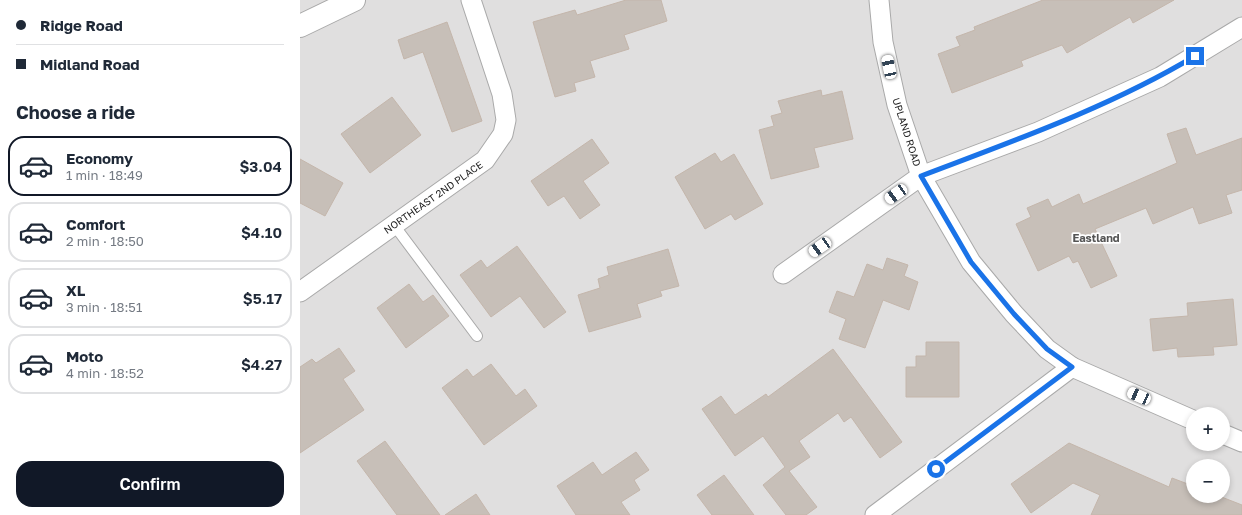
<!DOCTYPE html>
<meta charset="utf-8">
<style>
body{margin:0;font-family:"Golos Text",sans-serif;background:#f2f2f3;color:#1f2937;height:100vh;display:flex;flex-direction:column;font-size:15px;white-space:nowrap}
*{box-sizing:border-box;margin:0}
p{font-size:13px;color:#747a83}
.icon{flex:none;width:22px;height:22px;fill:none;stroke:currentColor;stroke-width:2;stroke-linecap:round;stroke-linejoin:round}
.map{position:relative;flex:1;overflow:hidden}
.sheet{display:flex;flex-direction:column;background:#fff;width:300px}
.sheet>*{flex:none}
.banner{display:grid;align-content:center;height:88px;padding:0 16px;background:#fff}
.controls{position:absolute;left:886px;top:407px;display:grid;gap:8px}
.controls a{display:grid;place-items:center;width:44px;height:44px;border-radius:50%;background:#fff;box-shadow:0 2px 6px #0003;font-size:20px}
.end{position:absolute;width:18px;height:18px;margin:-9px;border:5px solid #1a73e8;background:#fff;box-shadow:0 0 0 2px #fff}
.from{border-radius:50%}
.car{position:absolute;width:12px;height:24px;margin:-12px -6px;border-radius:5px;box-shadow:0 0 3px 1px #0007;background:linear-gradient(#fff 24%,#345 0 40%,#fff 0 76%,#345 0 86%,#fff 0)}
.banner b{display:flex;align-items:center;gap:14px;height:38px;font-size:15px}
.banner b+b{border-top:1px solid #e0e1e3}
.banner i{width:10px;height:10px;background:#1f2937}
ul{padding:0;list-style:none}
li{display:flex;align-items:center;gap:12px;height:60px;margin:0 8px 6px;padding:0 8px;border:2px solid #e0e1e3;border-radius:16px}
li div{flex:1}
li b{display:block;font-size:15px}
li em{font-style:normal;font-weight:600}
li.current{border-color:#111827}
li>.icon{width:36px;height:36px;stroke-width:1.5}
h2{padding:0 16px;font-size:18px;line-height:48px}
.action{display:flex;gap:8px;margin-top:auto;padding:8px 16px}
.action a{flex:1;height:46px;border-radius:16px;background:#111827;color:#fff;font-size:16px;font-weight:600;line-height:46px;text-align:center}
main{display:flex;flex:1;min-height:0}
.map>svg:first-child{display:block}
.residential{fill:#e0dfdf;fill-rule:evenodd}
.building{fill:#c7bfb8;stroke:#c4b6ab}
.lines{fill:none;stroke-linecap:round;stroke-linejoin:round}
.service-casing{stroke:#a9a9a9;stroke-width:12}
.minor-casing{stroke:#a9a9a9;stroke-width:21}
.tertiary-casing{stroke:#a9a9a9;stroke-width:24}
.service{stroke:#fff;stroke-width:10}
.minor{stroke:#fff;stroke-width:19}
.tertiary{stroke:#fff;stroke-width:22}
.route{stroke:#1a73e8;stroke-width:5}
.labels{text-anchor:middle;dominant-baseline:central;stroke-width:3.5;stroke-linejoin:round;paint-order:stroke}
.street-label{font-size:10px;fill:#222;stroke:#fff}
.neighbourhood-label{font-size:11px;font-weight:bold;fill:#555;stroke:#fff}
</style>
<main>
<section class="sheet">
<div class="banner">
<b><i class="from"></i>Ridge Road</b>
<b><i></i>Midland Road</b>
</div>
<h2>Choose a ride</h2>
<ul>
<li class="current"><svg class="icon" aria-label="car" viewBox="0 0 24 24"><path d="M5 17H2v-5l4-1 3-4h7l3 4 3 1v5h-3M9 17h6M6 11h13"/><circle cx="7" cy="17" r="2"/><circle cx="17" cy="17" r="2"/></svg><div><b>Economy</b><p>1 min · 18:49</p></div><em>$3.04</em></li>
<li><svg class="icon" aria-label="car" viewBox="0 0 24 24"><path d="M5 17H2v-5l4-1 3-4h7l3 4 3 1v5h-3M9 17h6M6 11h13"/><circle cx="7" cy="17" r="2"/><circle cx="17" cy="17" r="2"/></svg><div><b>Comfort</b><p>2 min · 18:50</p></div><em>$4.10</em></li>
<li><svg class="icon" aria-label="car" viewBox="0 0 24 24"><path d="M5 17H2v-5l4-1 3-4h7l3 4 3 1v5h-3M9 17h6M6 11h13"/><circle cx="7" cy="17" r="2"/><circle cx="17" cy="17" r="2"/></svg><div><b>XL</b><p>3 min · 18:51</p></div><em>$5.17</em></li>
<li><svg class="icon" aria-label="car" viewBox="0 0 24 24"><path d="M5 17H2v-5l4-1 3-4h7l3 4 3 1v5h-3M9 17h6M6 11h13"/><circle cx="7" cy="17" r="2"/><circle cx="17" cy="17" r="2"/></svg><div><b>Moto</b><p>4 min · 18:52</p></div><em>$4.27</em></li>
</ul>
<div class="action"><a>Confirm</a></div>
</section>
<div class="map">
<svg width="942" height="515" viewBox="0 0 942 515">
<rect width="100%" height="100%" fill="#f2efe9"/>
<path class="residential" d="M 0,0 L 942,0 L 942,515 L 0,515 ZM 893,414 L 923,414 L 923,444 L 893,444 ZM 893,466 L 923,466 L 923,496 L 893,496 Z"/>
<g class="building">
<polygon points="326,0 361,0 367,21 324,35 329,49 290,61 295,77 274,83 276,91 255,97 233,22 275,10 277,15"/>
<polygon points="743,0 874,0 833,23 830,17 767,53 762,45 721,61 723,66 652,93 638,54 660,46 656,37 675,30 674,27"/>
<polygon points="147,22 182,121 152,132 123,52 104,59 98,40"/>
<polygon points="521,90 522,96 542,91 553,139 514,148 519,167 471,179 459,130 474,126 471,116 482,113 478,101"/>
<polygon points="92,97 121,135 70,173 41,134"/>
<polygon points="886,128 896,155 942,138 942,190 926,195 932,213 899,224 893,207 853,224 846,208 795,229 817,276 791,288 778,261 773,263 769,256 738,271 716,224 731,217 727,208 748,199 752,207 779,194 783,204 877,163 867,134"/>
<polygon points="292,139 309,163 283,181 300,205 280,219 264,196 248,206 231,181"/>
<polygon points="415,153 421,162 434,154 463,204 435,220 431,214 405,229 375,177"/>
<polygon points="0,159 43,183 25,216 0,203"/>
<polygon points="217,246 266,312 244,328 220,296 191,317 160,275 181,260 187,268"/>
<polygon points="368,249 379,286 360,291 362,296 337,304 341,317 289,332 278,295 300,288 298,279 309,275 307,267"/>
<polygon points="587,258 608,265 604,276 618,282 609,310 583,300 565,348 539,339 546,319 529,312 537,291 554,297 567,264 583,270"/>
<polygon points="109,284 123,302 133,295 149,316 106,348 77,308"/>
<polygon points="933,299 937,345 913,347 914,355 878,357 877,348 853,351 850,319 888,316 887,303"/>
<polygon points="626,342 659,342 659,397 606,397 606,367 616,367 616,356 626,356"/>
<polygon points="39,348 55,371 43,379 64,410 0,453 0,367 12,359 16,363"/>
<polygon points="533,349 602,442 580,458 551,417 544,422 538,413 499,441 510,457 489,471 517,507 506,515 486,515 463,485 485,467 463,436 435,456 402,409 421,396 435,415 466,394 468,397"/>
<polygon points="191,364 216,396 225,389 237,406 184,445 142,388 167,369 173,377"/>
<polygon points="85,441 140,515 97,515 57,461"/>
<polygon points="769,443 869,487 872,478 893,486 893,496 919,496 942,505 942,515 791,515 800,495 773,483 731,513 711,484"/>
<polygon points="336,452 349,470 334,480 340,490 321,502 330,515 276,515 257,486 293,462 302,475"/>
<polygon points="424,475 454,515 412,515 397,495"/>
<polygon points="176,494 190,515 145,515"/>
</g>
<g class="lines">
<g class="service-casing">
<polyline id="service" points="94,225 177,336"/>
</g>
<g class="minor-casing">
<g id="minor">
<polyline points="579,0 583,42 597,105 621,176 671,262 714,314 747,349 772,367 893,420"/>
<polyline points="483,274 621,176 738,132 860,77 942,27"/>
<polyline points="0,292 185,160 203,134 206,120 202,94 171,0"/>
<polyline points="923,434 942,442"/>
<polyline points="575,515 772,367"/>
</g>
</g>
<g class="tertiary-casing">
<polyline id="tertiary" points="0,26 54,0"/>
</g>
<use href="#service" class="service"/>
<use href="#minor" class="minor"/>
<use href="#tertiary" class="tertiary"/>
</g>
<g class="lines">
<path class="route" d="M 636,469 L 772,367 L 747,349 L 714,314 L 671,262 L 621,176 C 713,141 810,107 895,56"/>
</g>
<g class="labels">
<g class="street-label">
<text transform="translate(607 132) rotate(72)">UPLAND ROAD</text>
<text transform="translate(133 197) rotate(-35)">NORTHEAST 2ND PLACE</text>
</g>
<g class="neighbourhood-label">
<text x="796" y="237">Eastland</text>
</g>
</g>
</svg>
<div class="controls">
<a>+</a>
<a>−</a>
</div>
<i class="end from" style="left:636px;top:469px"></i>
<i class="end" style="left:895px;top:56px"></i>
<i class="car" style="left:589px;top:67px;rotate:348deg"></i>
<i class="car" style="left:596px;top:194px;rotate:235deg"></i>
<i class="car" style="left:520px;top:247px;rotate:235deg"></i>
<i class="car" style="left:839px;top:396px;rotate:294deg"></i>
</div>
</main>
